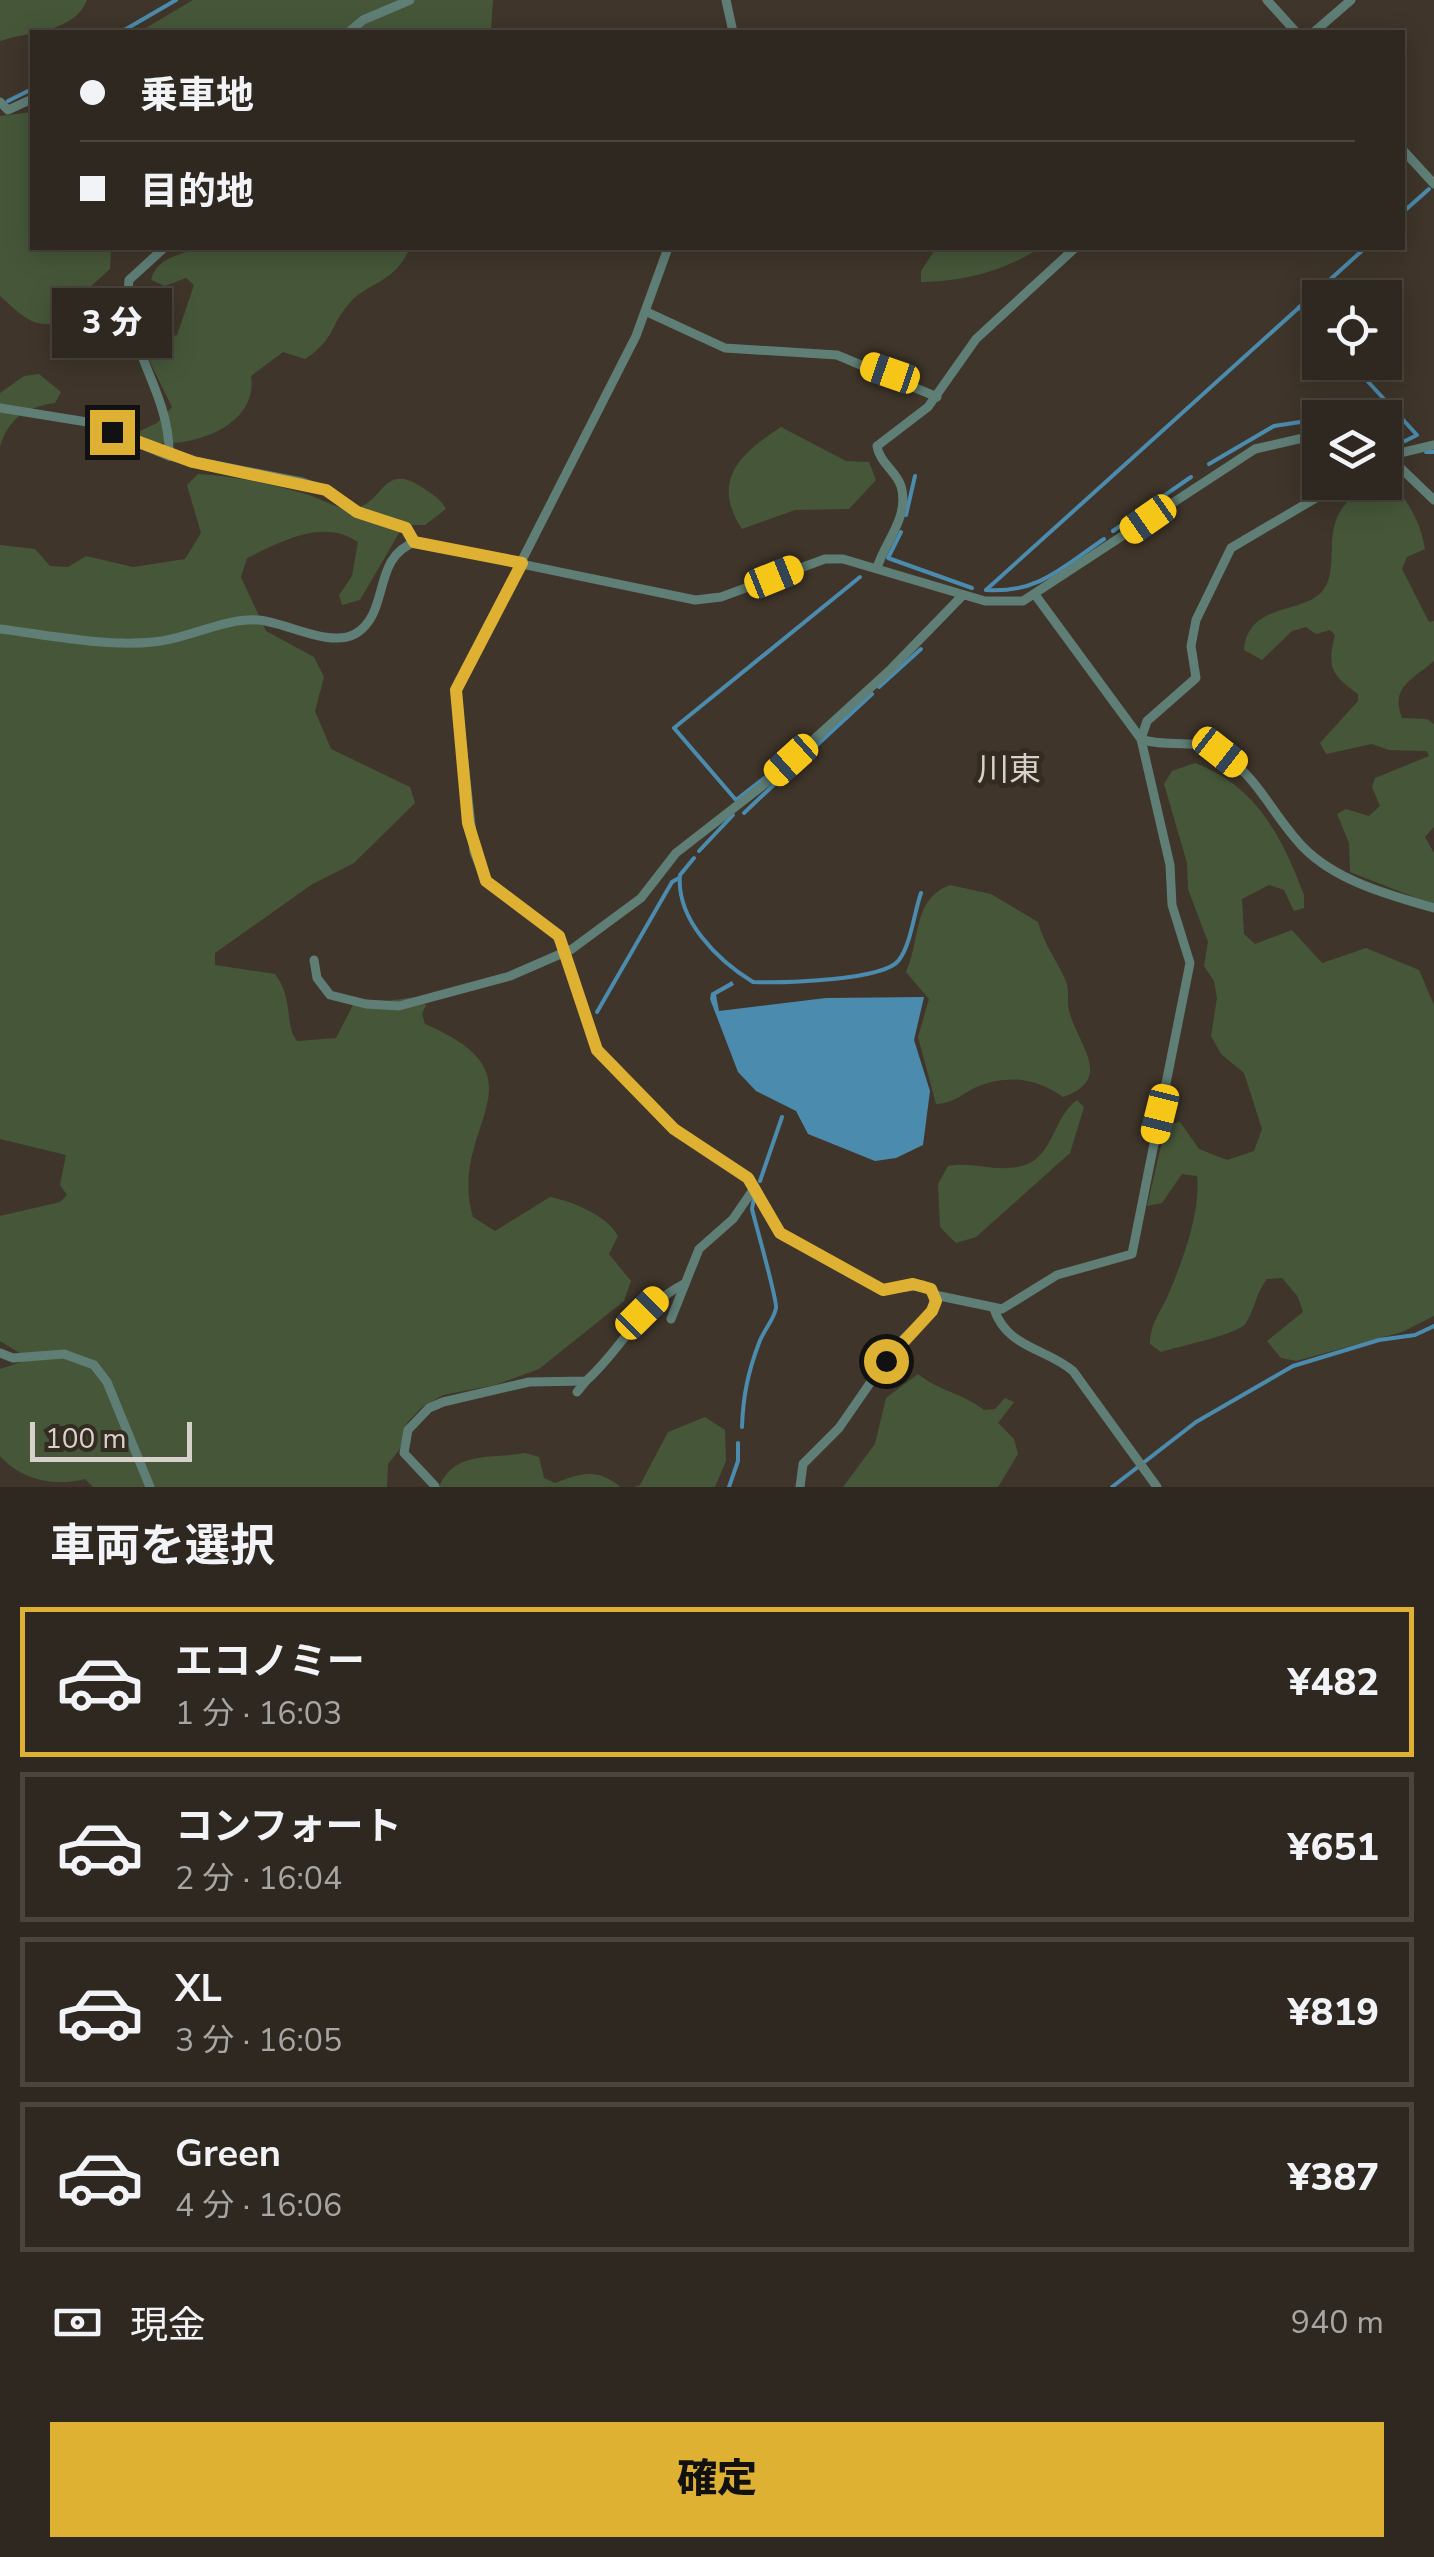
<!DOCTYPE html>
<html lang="ja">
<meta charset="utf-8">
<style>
body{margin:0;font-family:"Nunito Sans","Noto Sans JP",sans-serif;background:#3b342d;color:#f1f3f6;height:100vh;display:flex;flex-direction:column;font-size:38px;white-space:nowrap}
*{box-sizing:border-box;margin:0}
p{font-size:32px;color:#a7a6a5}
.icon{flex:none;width:55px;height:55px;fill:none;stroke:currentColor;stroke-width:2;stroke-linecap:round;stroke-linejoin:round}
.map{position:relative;height:1487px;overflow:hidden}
.details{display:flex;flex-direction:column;background:#2f2820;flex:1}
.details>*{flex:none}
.banner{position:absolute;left:30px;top:30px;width:1375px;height:220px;border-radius:0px;box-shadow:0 5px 25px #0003,0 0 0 2px #4a443e;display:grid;align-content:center;height:220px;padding:0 50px;background:#2f2820}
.controls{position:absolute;left:1302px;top:280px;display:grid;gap:20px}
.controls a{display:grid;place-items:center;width:100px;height:100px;border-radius:0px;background:#2f2820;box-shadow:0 5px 25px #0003,0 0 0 2px #4a443e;font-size:50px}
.scale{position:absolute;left:30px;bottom:25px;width:162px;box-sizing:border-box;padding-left:10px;border:5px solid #d7d1cb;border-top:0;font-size:28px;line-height:35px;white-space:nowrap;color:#d7d1cb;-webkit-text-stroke:8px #342b21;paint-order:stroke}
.end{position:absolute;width:45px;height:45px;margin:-22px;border:12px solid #deb133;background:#111;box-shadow:0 0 0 5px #111}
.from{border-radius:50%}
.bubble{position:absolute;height:70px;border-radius:0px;background:#2f2820;box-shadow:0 5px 25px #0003,0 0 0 2px #4a443e;font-size:32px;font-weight:800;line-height:70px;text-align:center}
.car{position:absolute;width:30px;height:60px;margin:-30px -15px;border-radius:12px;box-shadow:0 0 8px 2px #0007;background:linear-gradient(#f5c518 24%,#345 0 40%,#f5c518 0 76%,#345 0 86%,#f5c518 0)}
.banner b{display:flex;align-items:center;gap:35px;height:95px;font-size:38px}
.banner b+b{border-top:2px solid #4a443e}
.banner i{width:25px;height:25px;background:#f1f3f6}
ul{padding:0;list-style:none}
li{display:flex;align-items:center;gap:30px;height:150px;margin:0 20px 15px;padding:0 30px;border:5px solid #4a443e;border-radius:0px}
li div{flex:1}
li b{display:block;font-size:38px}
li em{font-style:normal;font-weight:800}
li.selected{border-color:#deb133}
li>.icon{width:90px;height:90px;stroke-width:1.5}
h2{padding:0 50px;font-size:45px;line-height:120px}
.pay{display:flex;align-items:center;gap:25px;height:110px;padding:0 50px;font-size:38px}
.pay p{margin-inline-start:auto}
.primary-button{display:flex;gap:20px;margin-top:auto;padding:20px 50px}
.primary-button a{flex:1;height:115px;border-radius:0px;background:#deb133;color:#111;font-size:40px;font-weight:800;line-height:115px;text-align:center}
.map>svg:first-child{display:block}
.green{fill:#465739}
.water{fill:#4b8bad}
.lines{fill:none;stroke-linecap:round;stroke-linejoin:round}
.stream{stroke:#4b8bad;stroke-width:4}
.minor{stroke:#5f7e76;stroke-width:9}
.route{stroke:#deb133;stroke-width:12}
.labels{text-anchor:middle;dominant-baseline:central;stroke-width:10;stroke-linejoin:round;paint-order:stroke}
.neighbourhood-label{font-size:32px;fill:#d7d1cb;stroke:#342b21}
</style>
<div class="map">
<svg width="1434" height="1487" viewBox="0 0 1434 1487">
<rect width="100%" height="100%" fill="#3f352a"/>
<g class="green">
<path d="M 0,0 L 87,0 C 74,33 30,31 0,41 Z"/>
<polygon points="193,0 493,0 491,32 139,32"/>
<path d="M 32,112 L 32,248 L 111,248 L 110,269 L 76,300 L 73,319 C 36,331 28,321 0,296 L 0,116 Z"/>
<path d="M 200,248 L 410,248 C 393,286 367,281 348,305 C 328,329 336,338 305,359 L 283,352 L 251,376 C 259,429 184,451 142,441 L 138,432 L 157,423 L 172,407 L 144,350 L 150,343 L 177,335 L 194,285 L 186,278 L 165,286 L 151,280 C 156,258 180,254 200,248 Z"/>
<path d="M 936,248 L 1039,248 C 1006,271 962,282 921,282 L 921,271 Z"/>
<path d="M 39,374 L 61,392 L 55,403 C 27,407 8,418 0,447 L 0,393 L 24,376 Z"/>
<path d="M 781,427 L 846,461 L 869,462 L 876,480 L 849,509 L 795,510 L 742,529 C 710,480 741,453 781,427 Z"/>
<path d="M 198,474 C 235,476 270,484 306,494 C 319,498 337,509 350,509 C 384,508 381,459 423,488 C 432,494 441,499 446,509 L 425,525 L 410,525 L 399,533 L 360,600 L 342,605 L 339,595 L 352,576 L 358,542 C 322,518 281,542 247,558 L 241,577 L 266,631 L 314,657 L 324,677 L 315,711 L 331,749 L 410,787 L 415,803 L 354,863 L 311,885 L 215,953 L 215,965 L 275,974 C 294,999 284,1024 297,1041 L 336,1038 L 356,999 L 386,1001 L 416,997 L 426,1005 L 422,1014 L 425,1024 C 552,1078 446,1126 473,1217 L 495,1231 L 550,1197 C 571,1201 607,1215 618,1236 L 609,1254 L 631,1281 L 624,1301 L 539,1369 L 495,1385 L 443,1395 L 421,1408 L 407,1423 L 400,1449 L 388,1464 L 387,1487 L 93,1487 L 85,1479 C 55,1487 21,1480 0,1456 L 0,1369 L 21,1362 L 18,1352 L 0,1341 L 0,1216 L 60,1202 L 67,1195 L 60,1185 L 66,1155 L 0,1139 L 0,545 L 35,549 L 50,566 L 68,567 L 86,556 L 133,567 L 185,559 L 201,533 L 187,485 Z"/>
<path d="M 1385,481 C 1407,494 1421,524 1425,549 L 1407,557 L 1402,569 L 1429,622 L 1434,621 L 1434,661 C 1412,680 1390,687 1402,718 L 1427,719 L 1434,724 L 1434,827 L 1425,837 L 1434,853 L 1434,905 L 1350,872 L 1349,843 L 1337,814 L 1346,809 L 1369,816 L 1380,806 L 1372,787 L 1375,778 L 1429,756 L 1427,751 L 1389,750 L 1372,744 L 1326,754 L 1320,743 L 1358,701 L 1358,694 C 1331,674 1327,668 1335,635 L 1330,630 L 1316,634 L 1306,627 L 1292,631 L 1262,660 L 1244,650 C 1247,612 1282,612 1306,602 C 1362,581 1293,509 1385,481 Z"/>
<path d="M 1195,763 C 1256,786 1282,836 1304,895 L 1304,908 L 1294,911 L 1284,890 L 1269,885 L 1242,899 L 1244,934 L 1255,944 L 1292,930 L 1322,963 L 1366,948 L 1419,970 L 1434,1005 L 1434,1316 L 1402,1332 L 1296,1361 L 1281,1358 L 1267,1341 L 1303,1312 L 1298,1297 L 1282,1278 L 1267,1279 C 1256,1293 1255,1308 1246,1323 C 1238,1335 1179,1346 1161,1352 L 1150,1344 C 1150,1323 1161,1312 1169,1293 C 1183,1260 1201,1211 1197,1176 L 1182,1174 L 1162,1203 L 1147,1206 L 1166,1125 L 1180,1122 L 1199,1149 L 1227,1160 L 1254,1151 L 1262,1129 L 1244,1073 L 1221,1054 L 1211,1036 L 1217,998 L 1214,981 L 1204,966 L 1208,942 L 1188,889 L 1187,863 L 1164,784 L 1172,771 Z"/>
<path d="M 950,885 L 991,894 L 1038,922 C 1044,944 1056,959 1065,979 C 1070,990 1067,1001 1069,1011 C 1078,1045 1115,1079 1063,1097 C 1038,1079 1009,1074 979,1086 C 962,1093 956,1103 936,1104 L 918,1037 L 929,999 L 906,972 C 921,940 912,899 950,885 Z"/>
<path d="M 1077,1100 L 1084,1107 L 1070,1153 L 976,1237 L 956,1243 L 940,1227 L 938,1184 L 948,1166 C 975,1161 997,1174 1025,1165 C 1053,1156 1054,1116 1077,1100 Z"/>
<path d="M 918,1374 C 939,1391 962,1393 984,1410 L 995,1409 L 1005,1398 L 1014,1402 L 998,1423 L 1014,1439 L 1018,1454 L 998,1487 L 843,1487 L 875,1444 L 886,1398 Z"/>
<polygon points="705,1417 725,1430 726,1461 715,1487 634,1487 640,1485 668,1432"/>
<path d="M 525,1453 L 539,1457 L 544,1478 L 555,1483 C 583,1473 596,1468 621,1487 L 439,1487 C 454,1450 493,1459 525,1453 Z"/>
</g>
<polygon class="water" points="732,981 734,985 716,995 719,1011 826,998 924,997 914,1040 930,1091 923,1145 896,1158 875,1161 808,1134 796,1111 756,1091 738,1072 710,999 711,993"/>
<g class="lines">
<g class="stream">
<polyline points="121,32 176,0"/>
<polyline points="8,101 32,89"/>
<polyline points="1402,213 1429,189"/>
<polyline points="1299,307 1320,330"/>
<polyline points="1350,362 1417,435 1405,441 1385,433"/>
<polyline points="1337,414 1341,418"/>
<polyline points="1426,452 1434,452"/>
<polyline points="1209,464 1274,426 1320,419"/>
<polyline points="906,515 915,476"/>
<polyline points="1113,531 1191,477"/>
<polyline points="901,532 888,558 972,588"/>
<polyline points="986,590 1365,248"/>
<path d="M 986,590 C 1038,594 1064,566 1104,539"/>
<polyline points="879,687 921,649"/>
<polyline points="788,772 872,694"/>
<polyline points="771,773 736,800 674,728 860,577"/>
<polyline points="744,813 780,779"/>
<polyline points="699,851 733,815"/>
<path d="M 694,858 L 680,875 C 676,919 717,960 753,982 C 780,983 884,981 899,960 C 911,944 914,913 921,893"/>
<polyline points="597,1012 672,882 679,878"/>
<polyline points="760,1181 782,1117"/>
<path d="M 742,1427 C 743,1396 748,1372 759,1343 C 763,1331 774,1320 776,1308 C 777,1298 756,1226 752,1209 L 754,1198"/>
<polyline points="729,1487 738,1461 738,1443"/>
<polyline points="1112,1487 1196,1422 1293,1366 1379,1340 1415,1335 1434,1326"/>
</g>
<g class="minor">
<polyline points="726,0 733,32"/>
<polyline points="1267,0 1296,32"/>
<polyline points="349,32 363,20 410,0"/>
<polyline points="1314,32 1351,0"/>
<polyline points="0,102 8,110 32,99"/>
<polyline points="1402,149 1434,184"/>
<path d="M 164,248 L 129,280 C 121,345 171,391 169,456"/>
<polyline points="668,248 636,336 456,690 474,852 486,881 559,937 597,1050 674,1129 748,1178 780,1233 883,1290 923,1285 935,1295 1002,1309 1057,1275 1132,1254 1190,963 1172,905 1170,865 1141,739 1147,721 1196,678 1191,646 1196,620 1231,548 1343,482"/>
<polyline points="647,312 725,348 837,355 937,397"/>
<polyline points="0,408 87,422 169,456 302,482 327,491 368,517 405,528 415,542"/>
<polyline points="1385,453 1434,500"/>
<polyline points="1385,462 1400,453 1434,445"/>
<path d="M 877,568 C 885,541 910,517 901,486 C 896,471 879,462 877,446 L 928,407 L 976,339 L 1075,248"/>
<path d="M 1036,596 L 1141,739 C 1168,749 1195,736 1222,754 C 1259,778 1273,816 1303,847 C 1336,881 1389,895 1434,908"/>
<path d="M 0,629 C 48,635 105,647 153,642 C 189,639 222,618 258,620 C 286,622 329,648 355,634 C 391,613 371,558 415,542 L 695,600 L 721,597 L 825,559 L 843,559 L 985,601 L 1023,601 L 1255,449 L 1320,434"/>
<polyline points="314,960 317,978 330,995 366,1004 399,1006 510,976 572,949 641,898 676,853 766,783 891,669 963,595"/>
<path d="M 994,1309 C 1007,1348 1046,1348 1073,1371 L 1157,1487"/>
<polyline points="671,1319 699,1249 733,1219 755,1187"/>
<polyline points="0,1353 13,1358 64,1354 94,1365 107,1382 150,1487"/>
<polyline points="577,1392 586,1381"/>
<path d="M 435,1486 L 404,1453 L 408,1430 L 429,1408 L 443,1402 L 529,1382 L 586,1381 C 622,1349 638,1307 684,1284"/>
<polyline points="800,1487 803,1464 839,1428 895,1347 932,1311 935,1295"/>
</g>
</g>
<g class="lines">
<polyline class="route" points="112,432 193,462 326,490 357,512 406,528 414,542 522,563 456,690 468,823 486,881 559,936 597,1050 674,1129 748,1178 780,1233 883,1290 913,1284 931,1289 936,1301 932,1311 886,1361"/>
</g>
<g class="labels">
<g class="neighbourhood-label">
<text x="1009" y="769">川東</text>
</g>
</g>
</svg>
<div class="controls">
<a><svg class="icon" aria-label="locate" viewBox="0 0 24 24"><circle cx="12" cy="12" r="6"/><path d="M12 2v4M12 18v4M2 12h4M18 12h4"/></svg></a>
<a><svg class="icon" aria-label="layers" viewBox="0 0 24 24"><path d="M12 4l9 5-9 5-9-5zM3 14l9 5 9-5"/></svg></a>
</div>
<div class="scale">100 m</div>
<i class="end from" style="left:886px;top:1361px"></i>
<i class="end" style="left:112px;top:432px"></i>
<div class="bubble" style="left:52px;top:288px;width:120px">3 分</div>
<i class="car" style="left:890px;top:373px;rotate:289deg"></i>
<i class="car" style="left:1148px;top:519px;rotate:235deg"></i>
<i class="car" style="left:774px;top:577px;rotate:68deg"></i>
<i class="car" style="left:1220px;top:752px;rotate:128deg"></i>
<i class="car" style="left:791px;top:760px;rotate:228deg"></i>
<i class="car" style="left:1160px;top:1114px;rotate:194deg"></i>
<i class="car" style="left:642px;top:1313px;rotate:45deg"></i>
<div class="banner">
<b><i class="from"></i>乗車地</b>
<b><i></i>目的地</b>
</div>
</div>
<section class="details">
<h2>車両を選択</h2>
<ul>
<li class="selected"><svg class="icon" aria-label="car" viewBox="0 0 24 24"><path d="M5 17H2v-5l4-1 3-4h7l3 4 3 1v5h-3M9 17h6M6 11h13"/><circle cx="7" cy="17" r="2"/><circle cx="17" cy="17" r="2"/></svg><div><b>エコノミー</b><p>1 分 · 16:03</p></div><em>¥482</em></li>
<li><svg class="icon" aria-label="car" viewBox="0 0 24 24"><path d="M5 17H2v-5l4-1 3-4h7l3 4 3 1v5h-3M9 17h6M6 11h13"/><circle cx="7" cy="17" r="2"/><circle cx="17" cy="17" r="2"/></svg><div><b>コンフォート</b><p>2 分 · 16:04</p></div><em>¥651</em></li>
<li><svg class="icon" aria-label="car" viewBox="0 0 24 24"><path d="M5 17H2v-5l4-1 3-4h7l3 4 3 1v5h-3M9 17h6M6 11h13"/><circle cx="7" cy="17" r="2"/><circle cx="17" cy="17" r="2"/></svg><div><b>XL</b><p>3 分 · 16:05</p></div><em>¥819</em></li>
<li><svg class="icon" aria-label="car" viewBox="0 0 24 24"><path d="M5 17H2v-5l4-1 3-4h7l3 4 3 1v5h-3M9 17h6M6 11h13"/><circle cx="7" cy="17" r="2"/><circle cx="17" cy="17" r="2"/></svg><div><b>Green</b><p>4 分 · 16:06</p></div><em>¥387</em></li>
</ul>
<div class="pay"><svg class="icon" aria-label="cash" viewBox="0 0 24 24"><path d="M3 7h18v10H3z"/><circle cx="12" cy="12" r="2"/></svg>現金<p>940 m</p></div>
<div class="primary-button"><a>確定</a></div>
</section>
